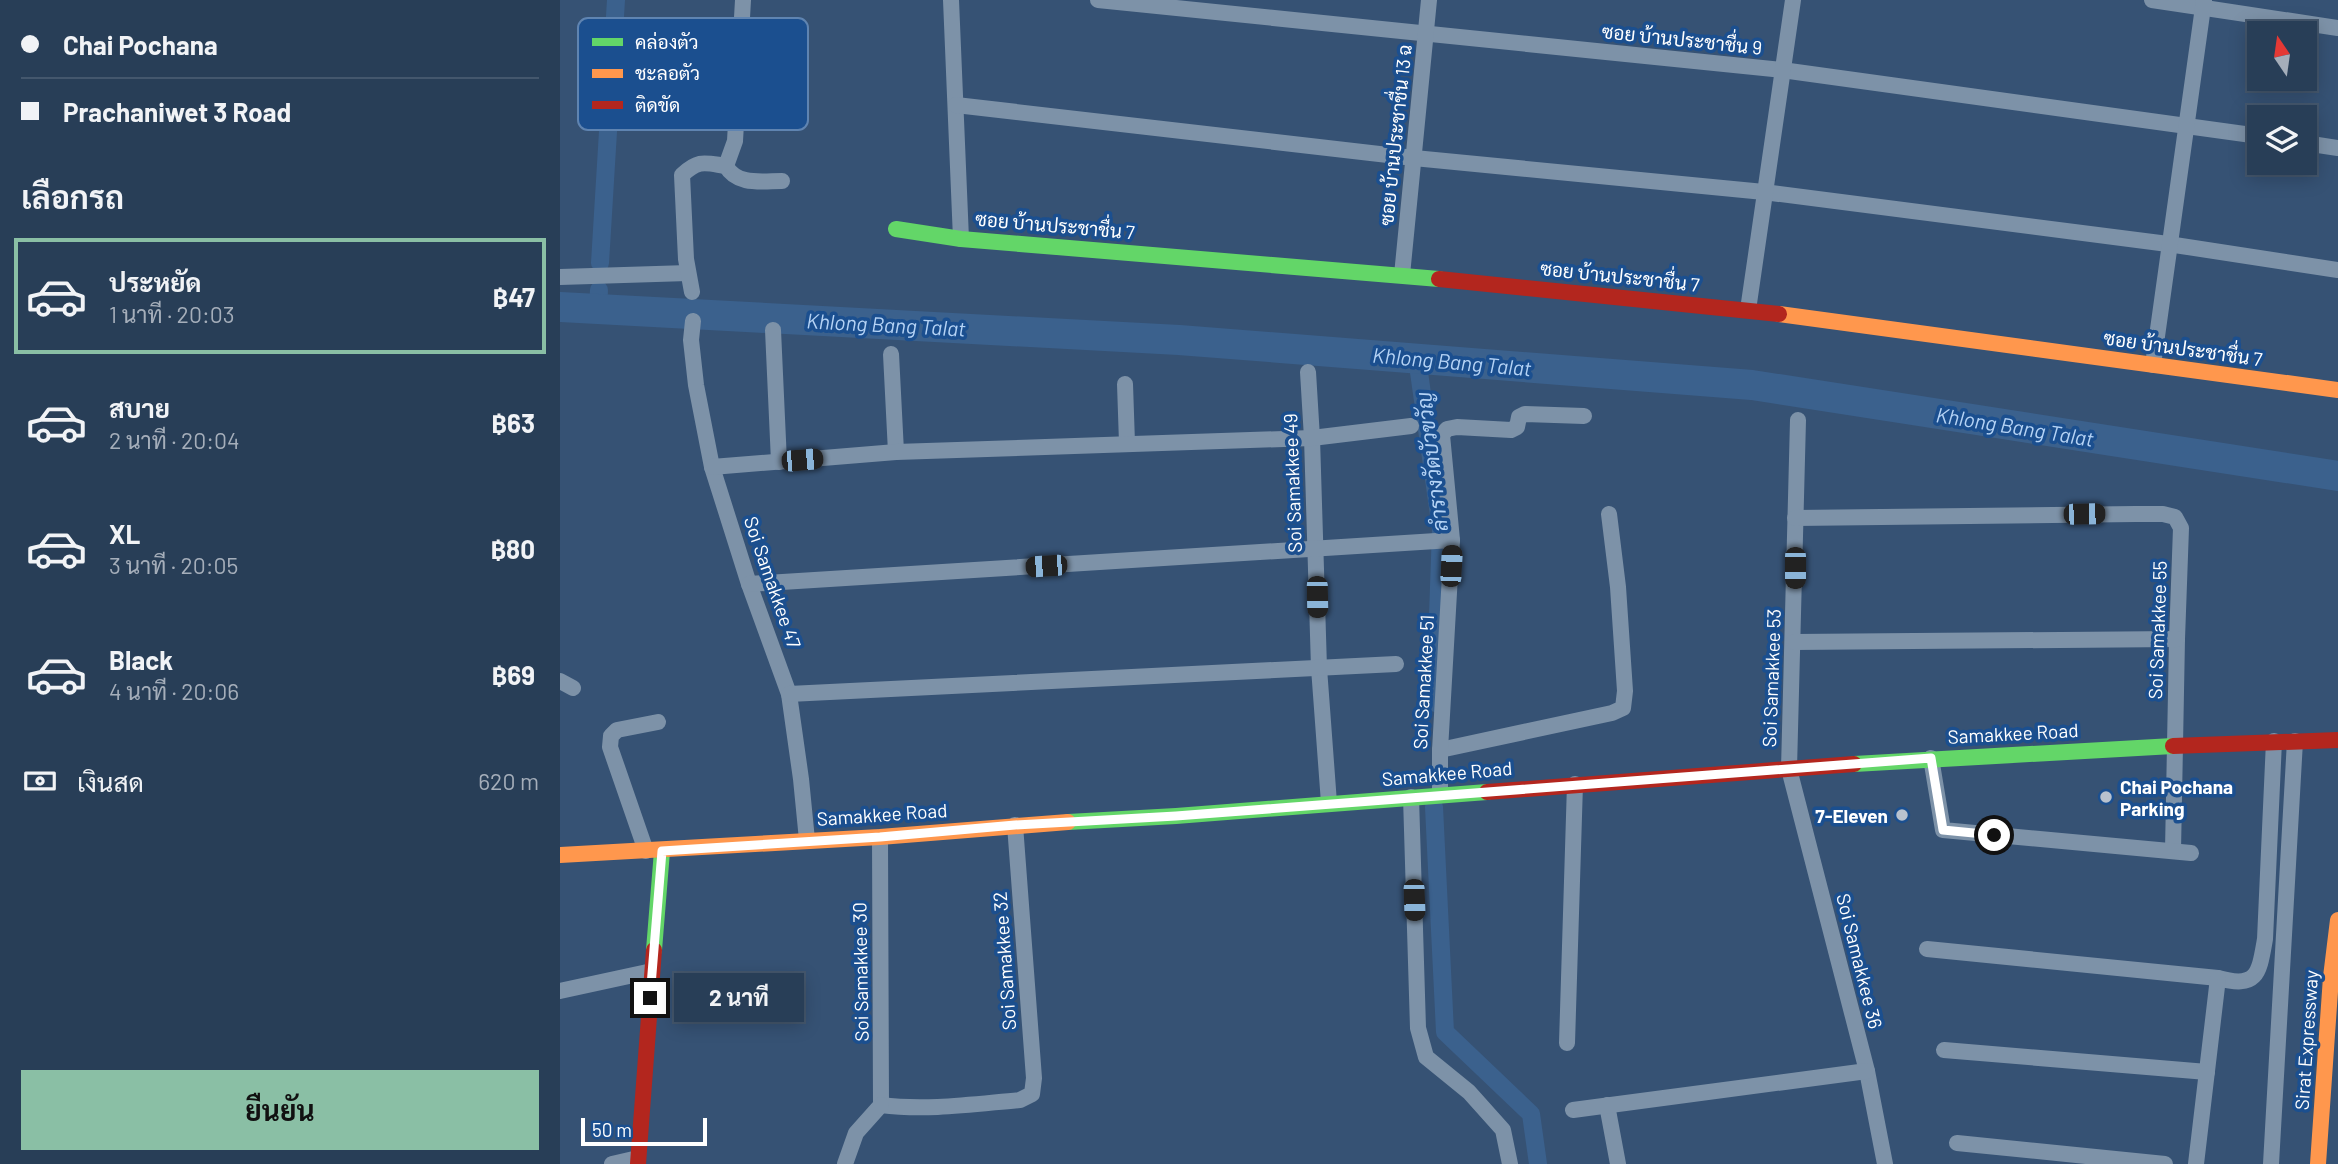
<!DOCTYPE html>
<html lang="th">
<meta charset="utf-8">
<style>
body{margin:0;font-family:Barlow,Sarabun,sans-serif;background:#30455d;color:#f1f3f6;height:100vh;display:flex;flex-direction:column;font-size:26px;white-space:nowrap}
*{box-sizing:border-box;margin:0}
p{font-size:23px;color:#a5aeba}
.icon{flex:none;width:38px;height:38px;fill:none;stroke:currentColor;stroke-width:2;stroke-linecap:round;stroke-linejoin:round}
.map{position:relative;flex:1;overflow:hidden}
.panel{display:flex;flex-direction:column;background:#283e57;width:560px}
.panel>*{flex:none}
.banner{display:grid;align-content:center;height:154px;padding:0 21px;background:#283e57}
.needle{width:46px;rotate:347deg}
.buttons{position:absolute;left:1687px;top:21px;display:grid;gap:14px}
.buttons a{display:grid;place-items:center;width:70px;height:70px;border-radius:0px;background:#283e57;box-shadow:0 4px 18px #0003,0 0 0 2px #44576d;font-size:35px}
.scale{position:absolute;left:21px;bottom:18px;width:126px;box-sizing:border-box;padding-left:7px;border:4px solid #fff;border-top:0;font-size:19px;line-height:24px;white-space:nowrap;color:#fff;-webkit-text-stroke:5px #1b4f8f;paint-order:stroke}
.end{position:absolute;width:32px;height:32px;margin:-16px;border:9px solid #fff;background:#111;box-shadow:0 0 0 4px #111}
.from{border-radius:50%}
.bubble{position:absolute;height:49px;border-radius:0px;background:#283e57;box-shadow:0 4px 18px #0003,0 0 0 2px #44576d;font-size:23px;font-weight:700;line-height:49px;text-align:center}
.car{position:absolute;width:21px;height:42px;margin:-21px -10px;border-radius:9px;box-shadow:0 0 5px 2px #0007;background:linear-gradient(#222 24%,#8ab4d8 0 40%,#222 0 76%,#8ab4d8 0 86%,#222 0)}
.banner b{display:flex;align-items:center;gap:24px;height:66px;font-size:26px}
.banner b+b{border-top:2px solid #44576d}
.banner i{width:18px;height:18px;background:#f1f3f6}
ul{padding:0;list-style:none}
li{display:flex;align-items:center;gap:21px;height:116px;margin:0 14px 10px;padding:0 7px;border:4px solid transparent;border-radius:0px}
li div{flex:1}
li b{display:block;font-size:26px}
li em{font-style:normal;font-weight:700}
li.current{border-color:#8abfa5}
li>.icon{width:63px;height:63px;stroke-width:1.5}
h2{padding:0 21px;font-size:32px;line-height:84px}
.pay{display:flex;align-items:center;gap:18px;height:77px;padding:0 21px;font-size:26px}
.pay p{margin-inline-start:auto}
.button{display:flex;gap:14px;margin-top:auto;padding:14px 21px}
.button a{flex:1;height:80px;border-radius:0px;background:#8abfa5;color:#111;font-size:28px;font-weight:700;line-height:80px;text-align:center}
main{display:flex;flex:1;min-height:0}
.map>svg:first-child{display:block}
.lines{fill:none;stroke-linecap:round;stroke-linejoin:round}
.canal{stroke:#3b618d;stroke-width:18}
.river{stroke:#3b618d;stroke-width:30}
.street{stroke:#7d92a8;stroke-width:16}
.fast{stroke:#63d668;stroke-width:16}
.slow{stroke:#ff974d;stroke-width:16}
.jam{stroke:#b3261e;stroke-width:16}
.route{stroke:#fff;stroke-width:9}
.poi-dot{fill:#b9c2ce;stroke:#1b4f8f;stroke-width:2.5}
.labels{text-anchor:middle;dominant-baseline:central;stroke-width:7;stroke-linejoin:round;paint-order:stroke}
.street-label{font-size:19px;fill:#fff;stroke:#1b4f8f}
.poi-label{font-size:19px;font-weight:bold;fill:#fff;stroke:#1b4f8f;text-anchor:start}
.water-label{font-size:21px;font-style:italic;fill:#b5d3f5;stroke:#1b4f8f}
.key{fill:#1b4f8f;stroke:#5f84b1;stroke-width:2}
.key-label{font-size:19px;fill:#fff}
</style>
<main>
<section class="panel">
<div class="banner">
<b><i class="from"></i>Chai Pochana</b>
<b><i></i>Prachaniwet 3 Road</b>
</div>
<h2>เลือกรถ</h2>
<ul>
<li class="current"><svg class="icon" aria-label="car" viewBox="0 0 24 24"><path d="M5 17H2v-5l4-1 3-4h7l3 4 3 1v5h-3M9 17h6M6 11h13"/><circle cx="7" cy="17" r="2"/><circle cx="17" cy="17" r="2"/></svg><div><b>ประหยัด</b><p>1 นาที · 20:03</p></div><em>฿47</em></li>
<li><svg class="icon" aria-label="car" viewBox="0 0 24 24"><path d="M5 17H2v-5l4-1 3-4h7l3 4 3 1v5h-3M9 17h6M6 11h13"/><circle cx="7" cy="17" r="2"/><circle cx="17" cy="17" r="2"/></svg><div><b>สบาย</b><p>2 นาที · 20:04</p></div><em>฿63</em></li>
<li><svg class="icon" aria-label="car" viewBox="0 0 24 24"><path d="M5 17H2v-5l4-1 3-4h7l3 4 3 1v5h-3M9 17h6M6 11h13"/><circle cx="7" cy="17" r="2"/><circle cx="17" cy="17" r="2"/></svg><div><b>XL</b><p>3 นาที · 20:05</p></div><em>฿80</em></li>
<li><svg class="icon" aria-label="car" viewBox="0 0 24 24"><path d="M5 17H2v-5l4-1 3-4h7l3 4 3 1v5h-3M9 17h6M6 11h13"/><circle cx="7" cy="17" r="2"/><circle cx="17" cy="17" r="2"/></svg><div><b>Black</b><p>4 นาที · 20:06</p></div><em>฿69</em></li>
</ul>
<div class="pay"><svg class="icon" aria-label="cash" viewBox="0 0 24 24"><path d="M3 7h18v10H3z"/><circle cx="12" cy="12" r="2"/></svg>เงินสด<p>620 m</p></div>
<div class="button"><a>ยืนยัน</a></div>
</section>
<div class="map">
<svg width="1778" height="1164" viewBox="0 0 1778 1164">
<rect width="100%" height="100%" fill="#365274"/>
<g class="lines">
<g class="canal">
<polyline points="40,263 56,0"/>
<polyline points="38,309 39,290"/>
<polyline points="857,358 881,529 875,703"/>
<polyline points="874,807 885,1032 971,1114 978,1164"/>
</g>
<polyline class="river" points="0,307 619,340 1192,385 1778,476"/>
<g class="street">
<polyline points="391,0 401,239"/>
<polyline points="538,0 1222,70 1699,136"/>
<polyline points="1592,0 1778,28"/>
<polyline points="396,105 854,158 1204,192 1608,244 1778,270"/>
<polyline points="1745,143 1778,148"/>
<path d="M 166,166 C 177,186 202,181 222,181"/>
<polyline points="842,275 869,0"/>
<polyline points="0,277 128,273"/>
<path d="M 132,292 L 126,259 L 122,175 C 139,159 145,163 166,166 L 175,141 L 183,0"/>
<polyline points="1188,310 1233,0"/>
<polyline points="133,321 131,340 136,385 152,467 189,584 229,694 241,779 247,840"/>
<polyline points="213,330 219,462"/>
<polyline points="331,354 336,452"/>
<polyline points="1593,365 1644,0"/>
<polyline points="748,372 752,438 759,668 769,803"/>
<polyline points="565,384 567,443"/>
<polyline points="1238,420 1229,769 1307,1071 1325,1164"/>
<polyline points="152,467 336,452 752,438 851,426"/>
<polyline points="1235,518 1576,514 1603,514 1615,517 1621,528 1617,639 1613,851"/>
<polyline points="189,584 892,540"/>
<polyline points="1234,642 1617,639"/>
<polyline points="0,681 13,688"/>
<polyline points="229,694 836,664"/>
<polyline points="880,750 1052,713 1063,708 1065,691 1058,587 1049,514"/>
<polyline points="1371,758 1383,830 1631,853"/>
<polyline points="880,794 880,750 892,540 882,435 887,429 897,427 951,430 957,427 959,417 965,414 1024,416"/>
<polyline points="851,797 858,1028 866,1057 909,1092 943,1130 950,1164"/>
<polyline points="320,837 321,1105"/>
<polyline points="86,851 50,747 51,736 57,730 98,722"/>
<path d="M 1367,949 L 1658,978 C 1698,989 1699,973 1705,939 L 1714,741"/>
<polyline points="0,991 92,971"/>
<polyline points="1007,1043 1015,784"/>
<polyline points="1384,1050 1647,1072"/>
<path d="M 321,1105 C 367,1111 414,1104 460,1100 L 472,1094 L 474,1078 L 455,825"/>
<polyline points="1047,1105 1058,1164"/>
<polyline points="1013,1110 1307,1071"/>
<polyline points="1397,1143 1605,1164"/>
<polyline points="52,1164 78,1158"/>
<polyline points="285,1164 296,1133 321,1105"/>
<polyline points="1636,1164 1658,978"/>
<polyline points="1711,1164 1735,741"/>
</g>
<g class="fast">
<polyline points="336,229 401,239 879,279"/>
<polyline points="1294,764 1613,746"/>
<polyline points="508,822 616,816 927,792"/>
<polyline points="94,950 102,851"/>
</g>
<g class="slow">
<polyline points="1219,314 1778,390"/>
<polyline points="0,855 320,837 508,822"/>
<polyline points="1758,1164 1771,977 1778,920"/>
</g>
<g class="jam">
<polyline points="879,279 1219,314"/>
<polyline points="1613,746 1778,740"/>
<polyline points="927,792 1294,764"/>
<polyline points="78,1164 94,950"/>
</g>
</g>
<g class="lines">
<polyline class="route" points="90,998 102,851 320,837 455,825 616,816 1371,758 1383,830 1434,835"/>
</g>
<g class="poi-dot">
<circle cx="1546" cy="797" r="7"/>
<circle cx="1342" cy="815" r="7"/>
</g>
<g class="labels">
<g class="street-label">
<text transform="translate(1122 39) rotate(6)">ซอย บ้านประชาชื่น 9</text>
<text transform="translate(835 135) rotate(-84)">ซอย บ้านประชาชื่น 13 ฉ</text>
<text transform="translate(495 225) rotate(5)">ซอย บ้านประชาชื่น 7</text>
<text transform="translate(1060 276) rotate(6)">ซอย บ้านประชาชื่น 7</text>
<text transform="translate(1623 348) rotate(8)">ซอย บ้านประชาชื่น 7</text>
<text transform="translate(732 483) rotate(-92)">Soi Samakkee 49</text>
<text transform="translate(213 582) rotate(71)">Soi Samakkee 47</text>
<text transform="translate(1597 630) rotate(-88)">Soi Samakkee 55</text>
<text transform="translate(1211 678) rotate(-88)">Soi Samakkee 53</text>
<text transform="translate(863 682) rotate(-87)">Soi Samakkee 51</text>
<text transform="translate(1453 733) rotate(-3)">Samakkee Road</text>
<text transform="translate(887 773) rotate(-5)">Samakkee Road</text>
<text transform="translate(322 814) rotate(-4)">Samakkee Road</text>
<text transform="translate(444 961) rotate(-94)">Soi Samakkee 32</text>
<text transform="translate(1300 961) rotate(76)">Soi Samakkee 36</text>
<text transform="translate(300 972) rotate(-91)">Soi Samakkee 30</text>
<text transform="translate(1746 1040) rotate(-86)">Sirat Expressway</text>
</g>
<g class="poi-label">
<text x="1560" y="786">Chai Pochana<tspan x="1560" dy="22">Parking</tspan></text>
<text x="1328" y="815" text-anchor="end">7-Eleven</text>
</g>
<g class="water-label">
<text transform="translate(326 324) rotate(3)">Khlong Bang Talat</text>
<text transform="translate(892 361) rotate(5)">Khlong Bang Talat</text>
<text transform="translate(1455 426) rotate(9)">Khlong Bang Talat</text>
<text transform="translate(871 462) rotate(-97)">ลำรางวัดบัวขวัญ</text>
</g>
</g>
<rect x="18" y="18" width="230" height="112" rx="10" class="key"/>
<rect x="32" y="38" width="31" height="8" fill="#63d668"/>
<rect x="32" y="69" width="31" height="9" fill="#ff974d"/>
<rect x="32" y="101" width="31" height="8" fill="#b3261e"/>
<g class="key-label">
<text x="75" y="49">คล่องตัว</text>
<text x="75" y="80">ชะลอตัว</text>
<text x="75" y="112">ติดขัด</text>
</g>
</svg>
<div class="buttons">
<a><svg class="needle" viewBox="-14 -14 28 28"><path d="M0-13l5 13h-10z" fill="#e53935"/><path d="M0 13l5-13h-10z" fill="#a5aeba"/></svg></a>
<a><svg class="icon" aria-label="layers" viewBox="0 0 24 24"><path d="M12 4l9 5-9 5-9-5zM3 14l9 5 9-5"/></svg></a>
</div>
<div class="scale">50 m</div>
<i class="end from" style="left:1434px;top:835px"></i>
<i class="end" style="left:90px;top:998px"></i>
<div class="bubble" style="left:114px;top:973px;width:130px">2 นาที</div>
<i class="car" style="left:242px;top:460px;rotate:85deg"></i>
<i class="car" style="left:1524px;top:514px;rotate:89deg"></i>
<i class="car" style="left:486px;top:566px;rotate:266deg"></i>
<i class="car" style="left:891px;top:566px;rotate:3deg"></i>
<i class="car" style="left:1235px;top:568px;rotate:180deg"></i>
<i class="car" style="left:757px;top:597px;rotate:179deg"></i>
<i class="car" style="left:854px;top:900px;rotate:178deg"></i>
</div>
</main>
